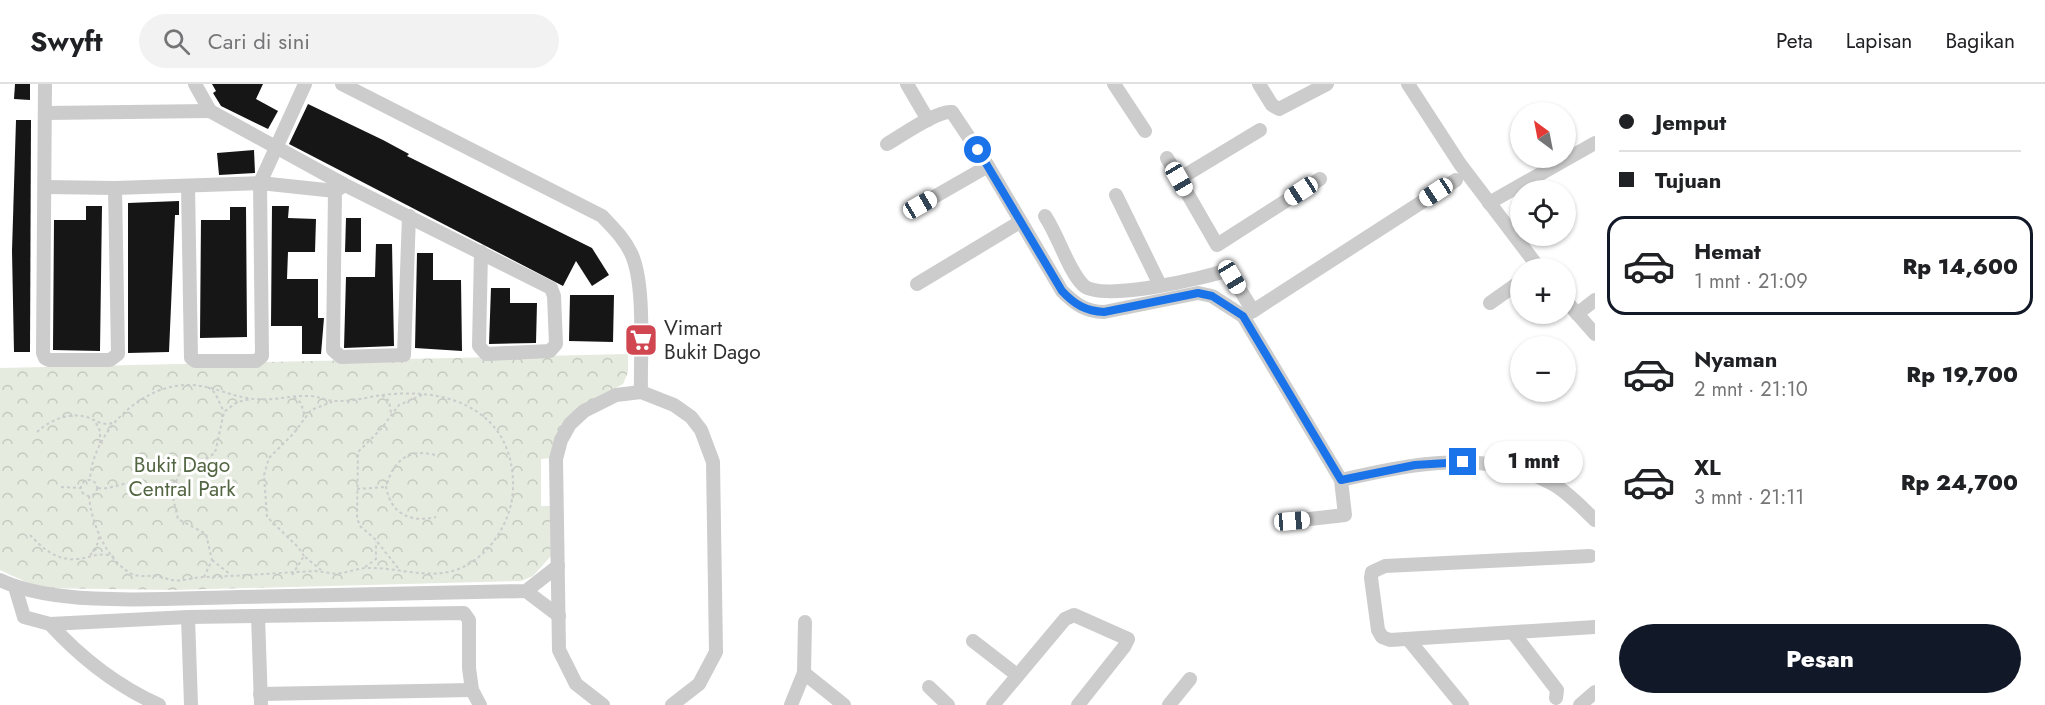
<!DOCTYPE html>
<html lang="id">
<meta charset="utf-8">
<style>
body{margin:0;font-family:Jost,sans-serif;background:#f2f2f2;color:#202124;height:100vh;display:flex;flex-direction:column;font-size:22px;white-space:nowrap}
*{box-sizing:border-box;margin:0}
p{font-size:20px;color:#757577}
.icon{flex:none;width:33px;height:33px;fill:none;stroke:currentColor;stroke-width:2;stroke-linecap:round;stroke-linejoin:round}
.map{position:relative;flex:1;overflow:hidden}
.details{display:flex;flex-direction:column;background:#fff;width:450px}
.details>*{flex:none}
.top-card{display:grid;align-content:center;height:132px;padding:0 24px;background:#fff}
.needle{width:39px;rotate:328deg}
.buttons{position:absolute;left:1510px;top:18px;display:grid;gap:12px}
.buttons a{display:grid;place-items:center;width:66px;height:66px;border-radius:50%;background:#fff;box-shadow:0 2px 4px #0004;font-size:30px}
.end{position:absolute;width:27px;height:27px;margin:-14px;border:8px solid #1a73e8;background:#fff;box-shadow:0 0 0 3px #fff}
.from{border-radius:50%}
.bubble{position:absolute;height:42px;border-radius:21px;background:#fff;box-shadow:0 2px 4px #0004;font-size:20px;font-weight:800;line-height:42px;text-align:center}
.car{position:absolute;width:18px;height:36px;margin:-18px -9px;border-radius:8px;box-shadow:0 0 4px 2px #0007;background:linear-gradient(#fff 24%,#345 0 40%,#fff 0 76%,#345 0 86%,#fff 0)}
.top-card b{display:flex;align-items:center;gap:21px;height:57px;font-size:22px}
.top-card b+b{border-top:2px solid #e0e0e0}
.top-card i{width:15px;height:15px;background:#202124}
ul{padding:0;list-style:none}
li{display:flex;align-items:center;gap:18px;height:99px;margin:0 12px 9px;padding:0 12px;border:3px solid transparent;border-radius:18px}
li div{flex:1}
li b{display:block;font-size:22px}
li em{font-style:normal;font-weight:800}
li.on{border-color:#111827}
li>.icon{width:54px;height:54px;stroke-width:1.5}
.button{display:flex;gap:12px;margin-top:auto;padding:12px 24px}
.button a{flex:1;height:69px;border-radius:36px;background:#111827;color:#fff;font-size:24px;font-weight:800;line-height:69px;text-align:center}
header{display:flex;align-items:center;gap:36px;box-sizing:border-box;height:84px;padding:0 30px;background:#fff;border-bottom:2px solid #e0e0e0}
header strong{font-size:28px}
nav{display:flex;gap:33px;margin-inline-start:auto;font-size:21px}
.search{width:420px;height:54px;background:#f2f2f2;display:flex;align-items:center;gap:15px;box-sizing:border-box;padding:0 21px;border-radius:33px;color:#757577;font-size:22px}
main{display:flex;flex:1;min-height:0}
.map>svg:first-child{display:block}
.park{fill:url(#park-crowns)}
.building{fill:#161616}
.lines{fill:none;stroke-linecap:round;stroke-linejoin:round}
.path{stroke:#ccc;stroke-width:2;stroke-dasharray:3 3;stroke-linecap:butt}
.minor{stroke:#ccc;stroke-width:14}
.route{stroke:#1a73e8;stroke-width:8}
.labels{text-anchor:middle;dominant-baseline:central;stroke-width:6;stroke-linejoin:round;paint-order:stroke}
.poi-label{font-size:21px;fill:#2f2f2f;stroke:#fff;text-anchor:start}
.park-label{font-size:21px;fill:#536642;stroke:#fff}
</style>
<header>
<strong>Swyft</strong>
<div class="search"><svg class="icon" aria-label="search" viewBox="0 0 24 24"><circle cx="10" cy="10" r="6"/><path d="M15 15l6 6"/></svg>Cari di sini</div>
<nav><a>Peta</a><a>Lapisan</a><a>Bagikan</a></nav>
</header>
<main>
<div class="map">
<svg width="1595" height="621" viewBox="0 0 1595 621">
<defs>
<pattern id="park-crowns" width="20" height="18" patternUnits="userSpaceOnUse" patternTransform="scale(1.5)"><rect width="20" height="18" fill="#e5ebdf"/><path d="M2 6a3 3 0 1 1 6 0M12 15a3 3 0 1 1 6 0" fill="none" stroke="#c5cac0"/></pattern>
</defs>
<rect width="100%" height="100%" fill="#fff"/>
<polygon class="park" points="628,270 628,288 623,300 596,314 551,374 541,375 541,422 550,422 551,472 533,492 521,497 174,506 39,504 0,486 0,284"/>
<g class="building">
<polygon points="15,0 30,0 30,16 14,15"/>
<polygon points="212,0 263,0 256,15 278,27 268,45 221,22 213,9 216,7"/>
<polygon points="308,20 383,56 409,70 407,72 592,164 609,191 592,202 576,177 563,202 289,60"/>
<polygon points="16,36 31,36 30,268 14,268 12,167"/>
<polygon points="254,66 255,89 219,91 217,69"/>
<polygon points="179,117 179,131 175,131 169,268 128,269 128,119"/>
<polygon points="86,122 102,122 100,267 53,266 54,136 86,136"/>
<polygon points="272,122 289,122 288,134 316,135 315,168 288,168 287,195 318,195 318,234 324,234 321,270 302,270 302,242 271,242"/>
<polygon points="230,123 246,123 247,253 200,254 201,136 230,136"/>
<polygon points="346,134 361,134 361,168 345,168"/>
<polygon points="376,160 392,160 394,262 344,264 346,193 375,193"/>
<polygon points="417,169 433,169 433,196 461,196 462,267 415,264"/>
<polygon points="491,204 510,204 510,219 537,219 536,259 489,260"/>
<polygon points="570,211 614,211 613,258 569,257"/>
</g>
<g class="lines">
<g class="path">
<polyline points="208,303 215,309 224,328"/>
<polyline points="382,311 389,317 391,329"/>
<polyline points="294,313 301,319 305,333"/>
<polyline points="96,339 100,347 100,359"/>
<path d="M 37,348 C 50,336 69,328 87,333 C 97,337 104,343 115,338"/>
<path d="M 435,371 C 408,364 393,377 386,403 C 391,430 410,439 436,433"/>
<circle cx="89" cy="404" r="8"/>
<polyline points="176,398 183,381 207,374 215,369 224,328 237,318 251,315"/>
<circle cx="174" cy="406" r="8"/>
<polyline points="61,403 81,404"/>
<path d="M 98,404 C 110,406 120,399 132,399 C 143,399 153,406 166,406"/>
<polyline points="357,405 386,403"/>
<path d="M 89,412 C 91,438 106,475 130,489 C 139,494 147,491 156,492 C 162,493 167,495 172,496 C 183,498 193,493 204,493 C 240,492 277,489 314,487 C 323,487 332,491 341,489 C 350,488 358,484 367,484 C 398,483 431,497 461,484 C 491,471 513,435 513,403 C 514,331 456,305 393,310 C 373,311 355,318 335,317 C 326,317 318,312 309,312 C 291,311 274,317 256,315 C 233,314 213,301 189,301 C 141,300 92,349 90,396"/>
<polyline points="173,414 178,435 206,450 212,476 204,493"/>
<path d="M 30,451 C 42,464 57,477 76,475 C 91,474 99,467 114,473"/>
<polyline points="90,471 96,465 99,453"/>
<polyline points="304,472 298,463 267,433 264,391 269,374 294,349 311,326 332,318"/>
<polyline points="212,476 231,491"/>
<polyline points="365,483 376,475 376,458"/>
<polyline points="398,484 375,455 360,442 357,434 358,368 381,345 399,321 422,311"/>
<polyline points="292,491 304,472 321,486"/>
</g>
<g class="minor">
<polyline points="45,0 43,269 45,274 49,276 110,276 118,270 115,104"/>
<polyline points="195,0 210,27 345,101 551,204 554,212 556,260 550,267 486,270 479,262 481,168"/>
<path d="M 342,0 L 602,132 C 613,144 624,154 631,169 C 646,200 640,272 641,308"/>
<polyline points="907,0 928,36"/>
<polyline points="1114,0 1145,47"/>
<polyline points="1259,0 1272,21 1279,25 1327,0"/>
<polyline points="1408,0 1460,80 1539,184"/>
<polyline points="45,29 210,27"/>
<path d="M 887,60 C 901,52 937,26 952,28 L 988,82 L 1062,207 C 1075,220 1086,228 1104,228 L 1198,209 L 1212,212 L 1243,232 L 1341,396 L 1345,431 L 1292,437"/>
<polyline points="1167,74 1217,161 1320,95"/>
<polyline points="1179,95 1260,46"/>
<polyline points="188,102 191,274 195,277 256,277 262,272 260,99 305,0"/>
<polyline points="45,103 115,104 260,99 335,107 343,102"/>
<polyline points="335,107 333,266 341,273 404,271 409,132"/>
<polyline points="1116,111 1160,201"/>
<polyline points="1489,119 1595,59"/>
<polyline points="920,121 988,82"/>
<path d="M 1045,132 C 1059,153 1068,186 1083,201 C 1100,219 1204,194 1228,186 L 1253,227 L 1243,232"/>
<polyline points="917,200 1020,138"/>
<polyline points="1566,217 1595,250"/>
<polyline points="1490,219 1521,197"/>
<polyline points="1253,227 1456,96"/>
<polyline points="1577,230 1595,216"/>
<path d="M 1341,396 C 1410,380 1487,364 1553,400 C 1569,409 1582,424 1595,436"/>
<polyline points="1590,472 1385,482 1372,488 1371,494 1378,546 1382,553 1390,556 1595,543"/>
<path d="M 0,496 C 58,524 173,514 239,513 C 334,511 430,509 526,507 L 558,482"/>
<polyline points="15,503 24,533 50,540 188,533 464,529 469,536 469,584 472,606 480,621"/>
<polyline points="526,507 559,532"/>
<polyline points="258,532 261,621"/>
<polyline points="188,533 191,621"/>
<path d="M 50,540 C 81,574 117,602 159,621"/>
<polyline points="1514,550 1557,606 1556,614"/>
<polyline points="1408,555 1462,621"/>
<polyline points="973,557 1017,591"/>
<polyline points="804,589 844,621"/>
<polyline points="929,603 948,621"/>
<polyline points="260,610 472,606"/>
<polyline points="603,621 576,600 559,566 556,375 561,356 570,340 584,327 616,311 641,308 674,321 691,333 701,346 713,378 716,568 699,600 672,621"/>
<polyline points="791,621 804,589 805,538"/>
<polyline points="993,621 1065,535 1074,531 1128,555 1124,563 1078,621"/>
<polyline points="1169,621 1190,595"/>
<polyline points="1580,621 1595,608"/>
</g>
</g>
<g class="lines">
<path class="route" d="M 978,66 L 1062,207 C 1075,221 1086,227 1104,228 L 1198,209 L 1212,212 L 1243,232 L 1341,396 L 1415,381 L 1463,378"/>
</g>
<defs>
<g id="supermarket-square" transform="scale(1.725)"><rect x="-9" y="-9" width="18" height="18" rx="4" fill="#d14751" stroke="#fff"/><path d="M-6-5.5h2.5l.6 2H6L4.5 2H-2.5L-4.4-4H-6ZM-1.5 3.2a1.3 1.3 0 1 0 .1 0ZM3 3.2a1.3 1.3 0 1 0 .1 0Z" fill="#fff"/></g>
</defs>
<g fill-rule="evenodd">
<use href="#supermarket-square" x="641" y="256"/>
</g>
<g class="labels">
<g class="poi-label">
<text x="664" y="244">Vimart<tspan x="664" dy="24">Bukit Dago</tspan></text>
</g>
<g class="park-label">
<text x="182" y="381">Bukit Dago<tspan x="182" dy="24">Central Park</tspan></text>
</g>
</g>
</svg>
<div class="buttons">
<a><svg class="needle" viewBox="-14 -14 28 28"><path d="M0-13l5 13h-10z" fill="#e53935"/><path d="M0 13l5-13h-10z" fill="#757577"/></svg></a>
<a><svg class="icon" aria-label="locate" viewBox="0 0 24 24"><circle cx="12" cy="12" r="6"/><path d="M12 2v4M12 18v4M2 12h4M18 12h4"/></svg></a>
<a>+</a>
<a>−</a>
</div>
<i class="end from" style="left:978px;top:66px"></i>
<i class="end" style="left:1463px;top:378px"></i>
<div class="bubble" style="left:1484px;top:357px;width:99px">1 mnt</div>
<i class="car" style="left:1179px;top:95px;rotate:150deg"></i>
<i class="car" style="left:1301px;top:107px;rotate:237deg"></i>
<i class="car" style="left:1436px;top:108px;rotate:237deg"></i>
<i class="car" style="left:920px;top:121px;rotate:60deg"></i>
<i class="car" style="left:1232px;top:193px;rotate:149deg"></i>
<i class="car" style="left:1292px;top:437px;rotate:85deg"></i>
</div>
<section class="details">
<div class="top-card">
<b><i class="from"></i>Jemput</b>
<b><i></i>Tujuan</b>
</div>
<ul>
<li class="on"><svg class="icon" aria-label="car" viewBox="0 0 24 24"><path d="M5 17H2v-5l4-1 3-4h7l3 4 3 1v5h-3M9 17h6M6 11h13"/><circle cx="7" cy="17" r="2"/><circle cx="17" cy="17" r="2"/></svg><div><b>Hemat</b><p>1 mnt · 21:09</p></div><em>Rp 14,600</em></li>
<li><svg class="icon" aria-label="car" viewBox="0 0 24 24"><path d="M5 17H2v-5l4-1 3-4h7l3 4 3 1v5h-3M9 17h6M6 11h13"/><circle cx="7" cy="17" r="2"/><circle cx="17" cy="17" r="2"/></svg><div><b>Nyaman</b><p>2 mnt · 21:10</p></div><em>Rp 19,700</em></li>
<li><svg class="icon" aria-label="car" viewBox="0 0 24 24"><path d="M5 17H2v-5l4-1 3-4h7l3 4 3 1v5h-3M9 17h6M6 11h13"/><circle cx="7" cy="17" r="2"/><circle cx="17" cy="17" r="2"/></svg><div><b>XL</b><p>3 mnt · 21:11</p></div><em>Rp 24,700</em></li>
</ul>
<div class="button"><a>Pesan</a></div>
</section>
</main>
